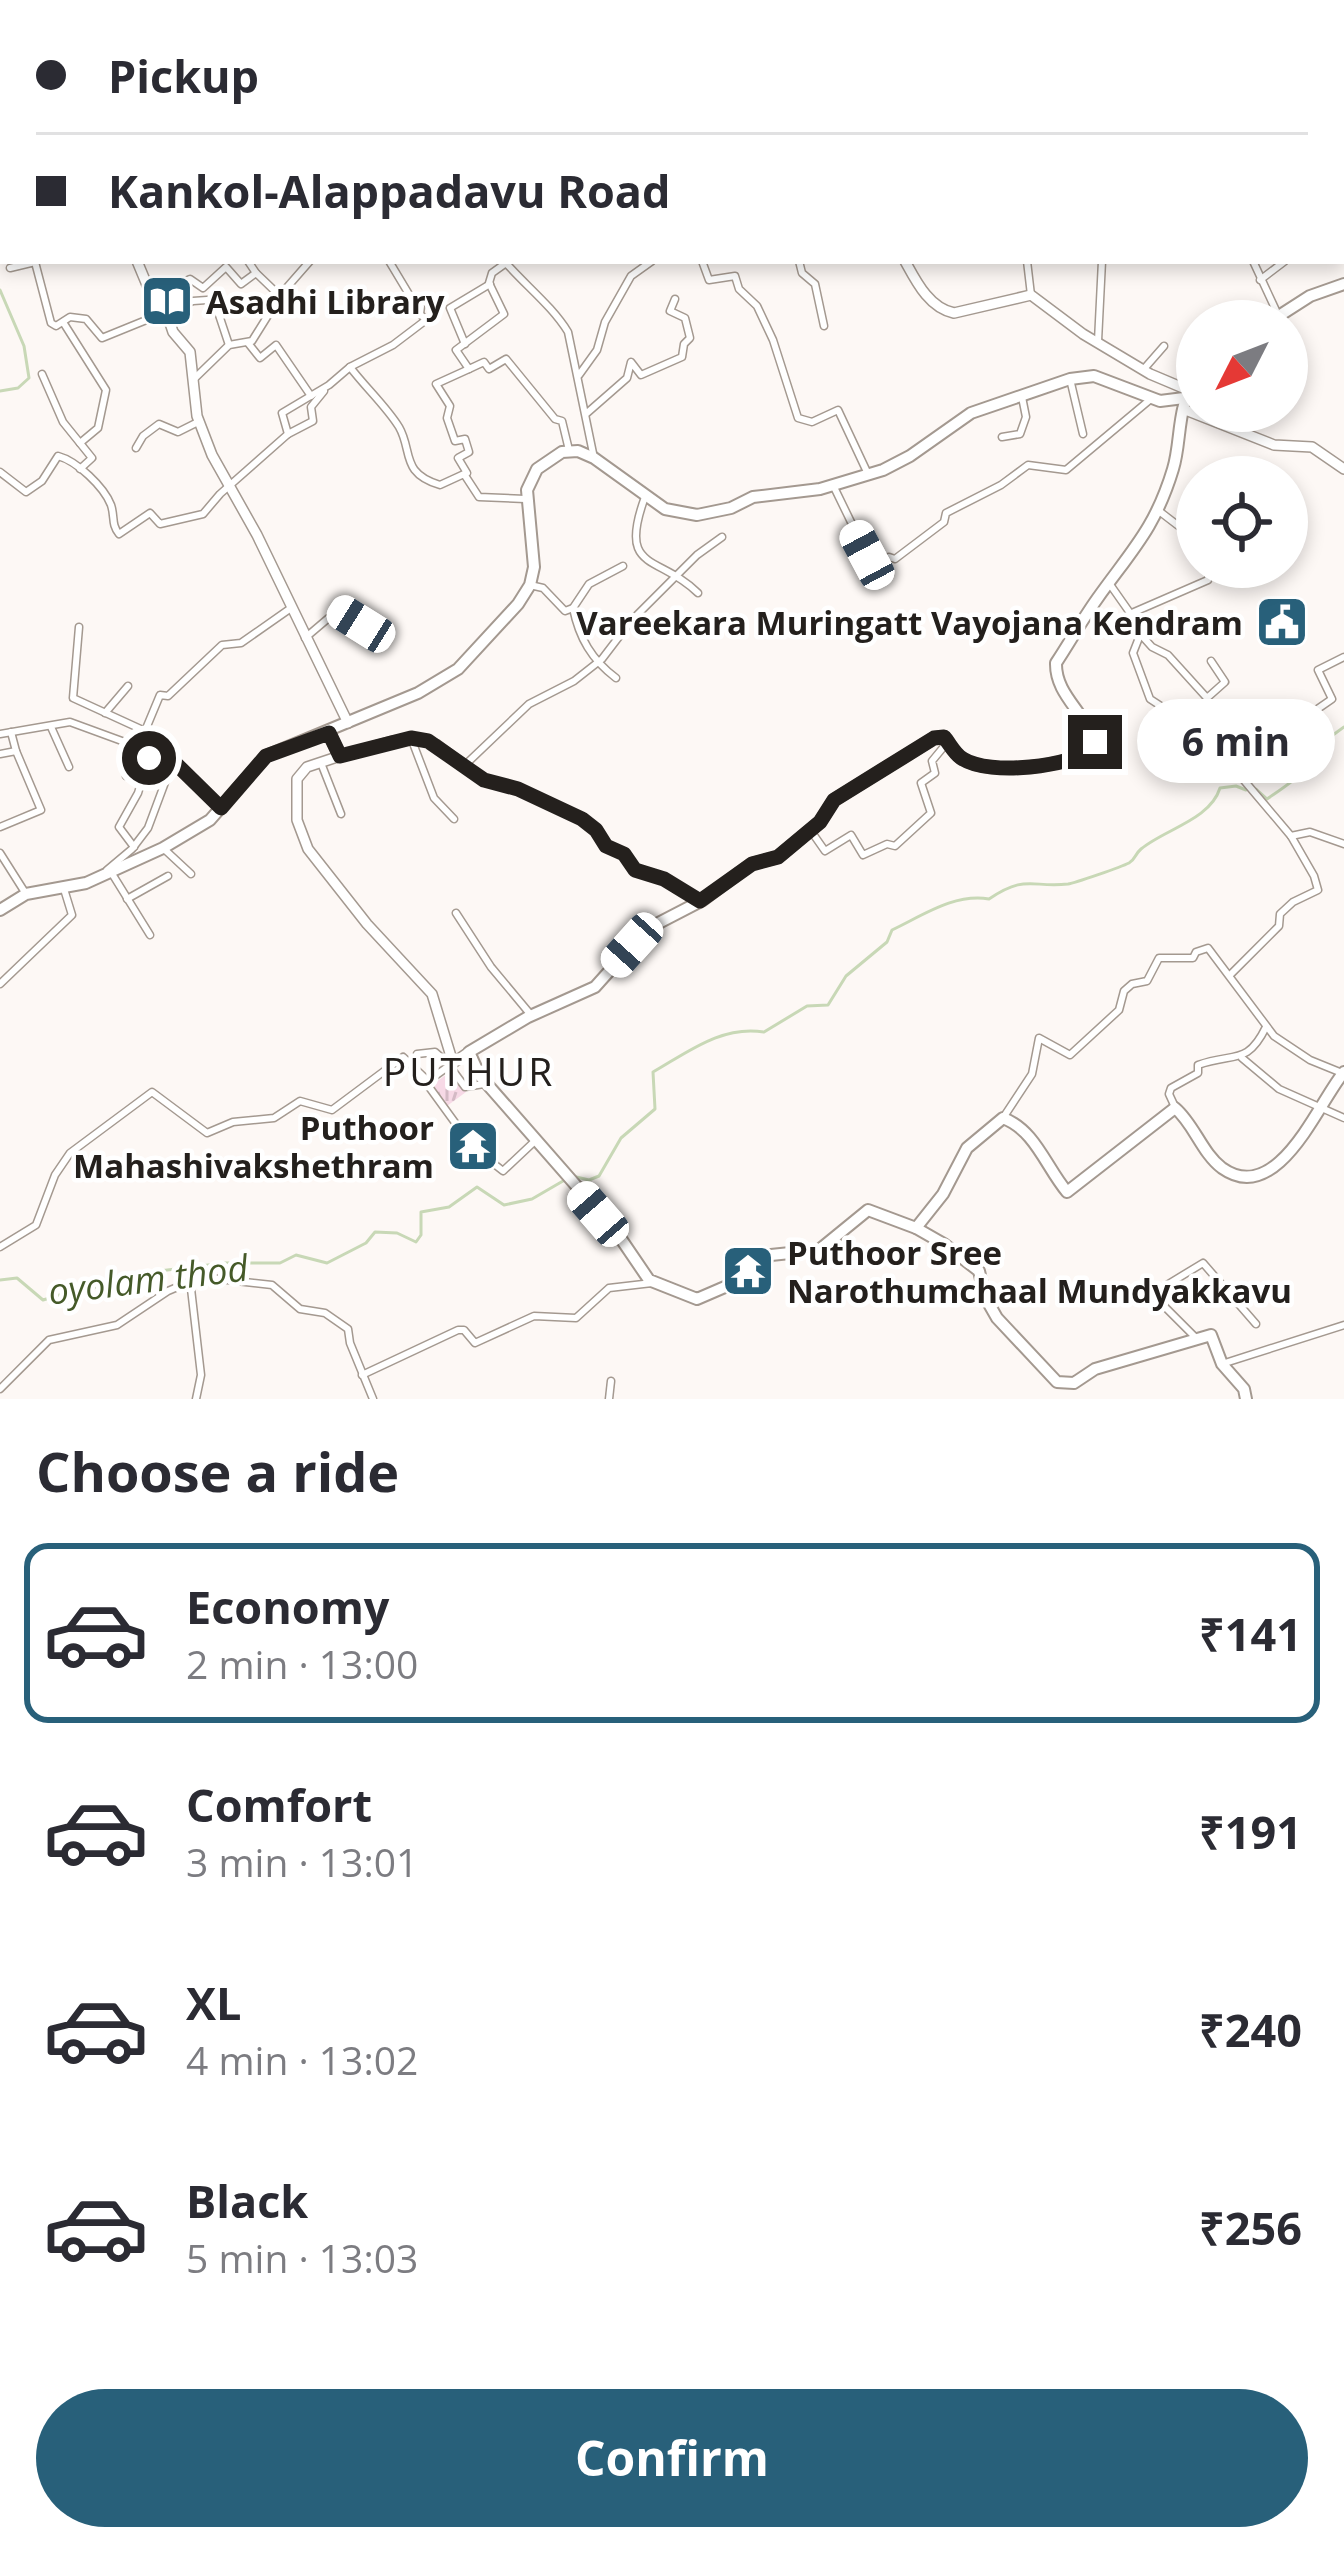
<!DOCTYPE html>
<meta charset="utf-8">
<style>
body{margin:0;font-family:"Open Sans",sans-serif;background:#f7f7f7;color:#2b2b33;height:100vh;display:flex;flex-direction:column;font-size:45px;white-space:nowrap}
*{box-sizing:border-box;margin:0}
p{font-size:39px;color:#7c7c81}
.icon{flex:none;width:66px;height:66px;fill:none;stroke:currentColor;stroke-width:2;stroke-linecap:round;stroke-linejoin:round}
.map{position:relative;height:1399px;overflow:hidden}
.side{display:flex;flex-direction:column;background:#fff;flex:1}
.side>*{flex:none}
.guide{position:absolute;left:0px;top:0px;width:1344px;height:264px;box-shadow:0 6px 18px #0003;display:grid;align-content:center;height:264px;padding:0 36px;background:#fff}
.needle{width:78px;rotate:228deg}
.tools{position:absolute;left:1176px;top:300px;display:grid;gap:24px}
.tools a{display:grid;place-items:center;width:132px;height:132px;border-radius:50%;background:#fff;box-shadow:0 6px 18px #0003;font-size:60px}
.end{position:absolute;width:54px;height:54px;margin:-27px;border:15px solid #24201d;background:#fff;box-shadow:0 0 0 6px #fff}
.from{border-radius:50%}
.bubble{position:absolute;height:84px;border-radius:42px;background:#fff;box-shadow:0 6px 18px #0003;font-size:39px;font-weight:700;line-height:84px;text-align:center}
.car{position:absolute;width:36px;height:72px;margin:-36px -18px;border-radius:15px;box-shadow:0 0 9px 3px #0007;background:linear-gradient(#fff 24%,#345 0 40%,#fff 0 76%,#345 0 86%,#fff 0)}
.guide b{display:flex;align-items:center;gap:42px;height:114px;font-size:45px}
.guide b+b{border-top:3px solid #e1e1e2}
.guide i{width:30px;height:30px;background:#2b2b33}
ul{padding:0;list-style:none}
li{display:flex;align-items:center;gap:36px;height:180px;margin:0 24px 18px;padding:0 12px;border:6px solid transparent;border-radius:24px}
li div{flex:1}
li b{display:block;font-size:45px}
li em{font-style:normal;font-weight:700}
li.current{border-color:#28607a}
li>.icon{width:108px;height:108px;stroke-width:1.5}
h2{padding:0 36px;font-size:54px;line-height:144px}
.primary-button{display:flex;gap:24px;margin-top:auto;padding:24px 36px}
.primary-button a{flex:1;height:138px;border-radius:72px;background:#28607a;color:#fff;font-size:48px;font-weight:700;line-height:138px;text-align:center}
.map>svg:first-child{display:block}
.park{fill:url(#park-tufts)}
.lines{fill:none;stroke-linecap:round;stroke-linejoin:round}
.stream{stroke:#c8d8b6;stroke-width:3}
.minor-casing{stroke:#a49990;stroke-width:9}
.tertiary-casing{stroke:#a49990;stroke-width:12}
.secondary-casing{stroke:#a49990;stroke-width:14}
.minor{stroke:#fff;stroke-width:6}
.tertiary{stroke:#fff;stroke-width:9}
.secondary{stroke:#fff;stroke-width:10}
.route{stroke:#24201d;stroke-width:15}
.labels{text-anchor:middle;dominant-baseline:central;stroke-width:9;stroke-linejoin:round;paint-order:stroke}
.poi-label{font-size:33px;font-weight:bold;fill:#24201d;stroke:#fff;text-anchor:start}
.water-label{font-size:36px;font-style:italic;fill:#455a29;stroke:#fff}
.quarter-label{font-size:39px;letter-spacing:3px;fill:#24201d;stroke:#fff}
</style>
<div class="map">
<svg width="1344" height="1399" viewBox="0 0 1344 1399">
<defs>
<pattern id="park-tufts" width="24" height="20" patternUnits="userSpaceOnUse" patternTransform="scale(3)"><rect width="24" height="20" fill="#f7d9e6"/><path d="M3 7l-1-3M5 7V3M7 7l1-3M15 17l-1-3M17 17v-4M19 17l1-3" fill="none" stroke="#d4bac5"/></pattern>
</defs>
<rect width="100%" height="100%" fill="#fdf8f5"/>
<polygon class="park" points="447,1074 466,1092 447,1106 432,1085"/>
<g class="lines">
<g class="stream">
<polyline points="1129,3 1134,0"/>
<polyline points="0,91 3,93"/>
<polyline points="0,217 3,213"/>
<polyline points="0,290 24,346 29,378 18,388 0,391"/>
<path d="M 1256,789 L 1267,799 C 1290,783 1321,765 1321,734 L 1333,735 L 1344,727"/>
<path d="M 572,1176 L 589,1180 L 599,1176 L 621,1138 L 655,1109 L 653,1072 C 688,1052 722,1025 764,1032 L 807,1006 L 828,1005 L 846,976 L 887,942 L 892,930 C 922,916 954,893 989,899 C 1026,874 1031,888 1068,884 C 1075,883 1121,867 1129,863 C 1136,859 1134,855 1141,849 C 1165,829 1210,820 1220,788 L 1236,786 L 1246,790"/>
<polyline points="0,1280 17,1278 43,1300 79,1289 88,1294 99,1283 118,1276 225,1263 280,1263 296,1255 327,1263 366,1243 375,1232 397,1233 416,1242 421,1235 421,1212 449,1207 477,1187 504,1205 532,1199 563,1181"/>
</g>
<g class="minor-casing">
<g id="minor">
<polyline points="101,0 103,3"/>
<polyline points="355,0 357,3"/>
<polyline points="537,0 540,3"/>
<polyline points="616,0 618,3"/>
<polyline points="1006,0 1006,3"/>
<polyline points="707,3 708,0"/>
<polyline points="0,85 3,84"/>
<polyline points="1341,122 1344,127"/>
<polyline points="0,127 3,130"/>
<polyline points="0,146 3,147"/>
<polyline points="1341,224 1344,227"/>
<polyline points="248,261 256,273"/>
<polyline points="702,261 709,280 735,276 739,289 757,306 773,340 798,418 812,422 838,410 868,474"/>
<polyline points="799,261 802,273 815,284 824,326"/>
<polyline points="1027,261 1031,295"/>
<polyline points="1253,261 1279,317"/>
<polyline points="10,268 35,262 51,323 56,326 70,317 86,319 102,338 193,301 207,300 216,306 229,345"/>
<polyline points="1260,280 1285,261"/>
<polyline points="155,296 190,279 203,288 226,267 241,284 256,273 280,296"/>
<polyline points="63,322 106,390 98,428 80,443"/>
<polyline points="1098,341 1102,261"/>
<polyline points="248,343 260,358 276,345 311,396"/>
<polyline points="465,344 450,308 490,284"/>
<polyline points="350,367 393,345 426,320 420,314 421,306 413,301 389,261"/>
<polyline points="1143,370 1164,346"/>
<polyline points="42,374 63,422 92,458 80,469"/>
<polyline points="579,375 597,350 605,322 631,276 652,261"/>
<polyline points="195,378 229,345 252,341 282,293 310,261"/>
<polyline points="1070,379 1083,434"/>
<polyline points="587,413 627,378 631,362 641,375 682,357 684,344 690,338 685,318 670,311 675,299"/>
<polyline points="288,434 313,421 311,407 324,391"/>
<polyline points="1002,437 1020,434 1026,417 1022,397"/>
<polyline points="136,448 143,436 159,424 178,432 198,422"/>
<path d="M 569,450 L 562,421 L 555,419 L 506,359 L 489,369 L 484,362 L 469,369 L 456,350 L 504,314 L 489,283 L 492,273 L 506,263 C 526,286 552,306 568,332 L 594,458"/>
<path d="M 0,472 L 26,492 L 42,481 L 58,456 C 77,461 104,487 111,505 C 115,517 111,524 119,534 L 150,513 L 160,524 L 203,514 L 220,494 L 288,434 L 282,413 L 329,385 L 350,367 C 365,387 386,406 399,427 C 413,451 400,473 440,485 L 464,474 L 479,497 L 525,499"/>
<polyline points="467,473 458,458 469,452 465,439 455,441 447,418 450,406 436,384 469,369"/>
<polyline points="833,485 867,555 883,562 889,557 895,559 944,522 946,513 1001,485 1028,465 1066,470 1152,398"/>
<path d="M 645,497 C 617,573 659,554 698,593"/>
<polyline points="1159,511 1189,534 1197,553"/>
<polyline points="1109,583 1142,630 1133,653 1150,699 1170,712 1190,743 1231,765 1291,836 1310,832 1344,844"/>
<path d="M 530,585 L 543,588 L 565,611 L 573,608 C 579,638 592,660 616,678"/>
<polyline points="573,608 589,584 623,566"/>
<polyline points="1132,613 1208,580 1210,567"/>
<polyline points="79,627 73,698 145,731 151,751 138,793 119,827 134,847"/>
<polyline points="1143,637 1152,647 1168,655 1207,698 1225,682 1211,661"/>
<polyline points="305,638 338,610 383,638"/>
<polyline points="105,713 128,686"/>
<polyline points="51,727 69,767"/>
<polyline points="145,731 160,695 168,696 222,645 241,643 291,608"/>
<polyline points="0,734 70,722 171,759 221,808"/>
<polyline points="411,738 434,798 454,819"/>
<polyline points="0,754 16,751 11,732"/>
<polyline points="1221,756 1241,736 1256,741 1272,731 1293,736 1306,717 1332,699 1318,670 1344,657"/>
<polyline points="321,763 341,814"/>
<polyline points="465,765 529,704 574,681 602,659 631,621 697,555 722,537"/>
<polyline points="126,776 130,744"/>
<polyline points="0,827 41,810 16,751"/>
<polyline points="811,831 825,851 851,835 863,855 887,844 895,846 931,813 921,783 935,773 932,761 946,744"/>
<polyline points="163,848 191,874"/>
<polyline points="0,853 26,894"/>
<polyline points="107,870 132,849 148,828 173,761"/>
<polyline points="111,872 150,935"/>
<polyline points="127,899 168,876"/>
<polyline points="456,913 491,967 531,1015"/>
<polyline points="1231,974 1279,926 1280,914 1293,902 1318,890 1314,876 1291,836"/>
<polyline points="0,984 72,915 64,889"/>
<polyline points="417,1054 435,1052 451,1066"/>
<polyline points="1242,1058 1279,1089 1344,1118"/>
<polyline points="451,1068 465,1087 484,1084"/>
<polyline points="424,1080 456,1124"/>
<path d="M 1175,1107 L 1169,1094 L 1171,1088 L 1198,1073 L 1198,1065 C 1234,1052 1247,1066 1266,1027"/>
<polyline points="1003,1118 1032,1074 1039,1038 1070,1055 1119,1010 1124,991 1132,984 1147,981 1159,958 1193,958 1196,952 1208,948 1274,1036 1310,1060 1342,1073"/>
<polyline points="484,1156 503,1171 536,1140"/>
<polyline points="0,1247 36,1225 55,1175 70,1153 152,1092 207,1133 233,1122 274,1118 300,1101 332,1110 403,1057 428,1081 453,1063"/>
<polyline points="190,1280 201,1375 196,1399"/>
<polyline points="1195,1337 1152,1294 1203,1263 1256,1324"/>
<polyline points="1225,1363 1344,1325"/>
<polyline points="362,1375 458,1330 464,1330 475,1343 534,1316 576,1318 609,1288 652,1283"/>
<polyline points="0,1389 49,1340 117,1325 168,1291 201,1277 272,1285 300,1309 325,1313 348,1329 350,1343 373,1399"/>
<polyline points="609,1399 611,1381"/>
</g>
</g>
<g class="tertiary-casing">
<g id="tertiary">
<polyline points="1,0 3,5"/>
<polyline points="684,0 687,3"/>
<polyline points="249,3 252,0"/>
<polyline points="137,261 147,285 166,311 173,332 190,352 197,416 212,455 257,535 348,723"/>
<path d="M 905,261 C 916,281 929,308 954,313 L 1031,295 L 1083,334 L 1150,374 L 1188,390"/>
<polyline points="1183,409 1274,445 1312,447 1344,469"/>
<polyline points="469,1052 453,1063 432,994 367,924 308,849 297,820 297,779 307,767 340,756 393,741 419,739 437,745 484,780 517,789 582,819 596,830 606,846 624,853 635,870 664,879 699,901"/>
</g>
</g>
<g class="secondary-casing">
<g id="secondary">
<polyline points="1271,321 1310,296 1344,284"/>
<path d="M 1197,380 C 1176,404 1182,440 1173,469 C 1155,529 1131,551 1097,599 C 1082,620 1070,642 1056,663 C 1055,698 1092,716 1094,748 C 1071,767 989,776 963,759 C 955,755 950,744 944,737 L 934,738 L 834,800 L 820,822 L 778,857 L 751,864 L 703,900 L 647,929 L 595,987 L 528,1017 L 469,1052 L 480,1076 L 615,1230 L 649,1280 L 697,1299 L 748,1277 L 771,1255 L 819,1250 L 868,1210 L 916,1228 L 943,1194 L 967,1148 L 1003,1118 C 1035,1130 1046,1167 1067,1192 L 1175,1108 C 1194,1124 1202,1153 1222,1168 C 1278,1208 1319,1101 1344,1072"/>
<polyline points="329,733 340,756"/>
<polyline points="0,910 26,894 86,883 163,848 210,820 266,756 418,693 458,669 518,604 530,585 534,567 527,490 537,469 562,452 578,451 594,458 665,509 697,515 731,508 753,497 820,489 883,470 910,456 971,413 1070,379 1094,376 1160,401 1184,398"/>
<polyline points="916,1228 944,1244 979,1271 985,1297 997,1318 1057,1382 1074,1383 1095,1369 1211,1335 1222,1364 1244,1389 1246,1399"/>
</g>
</g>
<use href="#minor" class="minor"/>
<use href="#tertiary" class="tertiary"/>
<use href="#secondary" class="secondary"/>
</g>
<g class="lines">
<path class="route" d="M 149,758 L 151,751 L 171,759 L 221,808 L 266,756 L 329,733 L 340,756 L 411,738 L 428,741 L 484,780 L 518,789 L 582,819 L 596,830 L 606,846 L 624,854 L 635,870 L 664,879 L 700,901 L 752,864 L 778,857 L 820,822 L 834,800 L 934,738 L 944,737 C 950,744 955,755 963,759 C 990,776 1071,767 1094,748 L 1095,742"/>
</g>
<defs>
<g id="library-square" transform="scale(2.7)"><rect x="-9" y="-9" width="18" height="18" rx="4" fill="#28607a" stroke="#fff"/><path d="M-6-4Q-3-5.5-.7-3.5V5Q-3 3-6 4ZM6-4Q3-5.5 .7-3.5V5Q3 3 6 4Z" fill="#fff"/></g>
<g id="civic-square" transform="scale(2.7)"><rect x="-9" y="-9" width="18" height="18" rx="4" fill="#28607a" stroke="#fff"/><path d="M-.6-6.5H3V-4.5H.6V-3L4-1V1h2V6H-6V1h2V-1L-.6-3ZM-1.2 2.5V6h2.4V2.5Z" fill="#fff"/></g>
<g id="temple-square" transform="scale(2.7)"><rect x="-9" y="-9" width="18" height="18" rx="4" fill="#28607a" stroke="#fff"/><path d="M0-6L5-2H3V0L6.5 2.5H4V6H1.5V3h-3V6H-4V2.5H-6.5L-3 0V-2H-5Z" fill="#fff"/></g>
</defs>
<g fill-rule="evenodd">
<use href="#library-square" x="167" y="301"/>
<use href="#civic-square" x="1282" y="622"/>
<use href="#temple-square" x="473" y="1146"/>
<use href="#temple-square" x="748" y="1271"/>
</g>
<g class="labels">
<g class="poi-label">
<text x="206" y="301">Asadhi Library</text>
<text x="1243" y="622" text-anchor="end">Vareekara Muringatt Vayojana Kendram</text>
<text x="434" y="1127" text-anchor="end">Puthoor<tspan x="434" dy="38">Mahashivakshethram</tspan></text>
<text x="787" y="1252">Puthoor Sree<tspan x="787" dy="38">Narothumchaal Mundyakkavu</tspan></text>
</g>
<g class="water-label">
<text transform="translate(148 1279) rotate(-7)">oyolam thod</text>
</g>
<g class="quarter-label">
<text x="469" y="1070">PUTHUR</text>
</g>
</g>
</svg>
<div class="tools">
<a><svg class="needle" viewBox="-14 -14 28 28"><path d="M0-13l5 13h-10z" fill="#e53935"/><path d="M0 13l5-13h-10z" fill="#7c7c81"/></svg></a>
<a><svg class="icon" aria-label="locate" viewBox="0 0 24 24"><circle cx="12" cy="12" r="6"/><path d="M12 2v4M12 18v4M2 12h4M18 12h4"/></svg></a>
</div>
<i class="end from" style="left:149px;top:758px"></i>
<i class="end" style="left:1095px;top:742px"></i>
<div class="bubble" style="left:1137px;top:699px;width:198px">6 min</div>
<i class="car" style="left:867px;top:555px;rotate:332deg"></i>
<i class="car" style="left:361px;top:624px;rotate:302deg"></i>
<i class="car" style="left:632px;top:945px;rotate:222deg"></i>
<i class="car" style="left:598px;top:1214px;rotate:319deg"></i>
<div class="guide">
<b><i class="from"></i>Pickup</b>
<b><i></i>Kankol-Alappadavu Road</b>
</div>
</div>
<section class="side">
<h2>Choose a ride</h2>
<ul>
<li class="current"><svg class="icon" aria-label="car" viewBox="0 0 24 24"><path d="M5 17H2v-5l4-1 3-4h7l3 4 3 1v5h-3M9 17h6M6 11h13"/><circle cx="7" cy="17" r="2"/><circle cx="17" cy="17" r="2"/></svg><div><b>Economy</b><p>2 min · 13:00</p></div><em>₹141</em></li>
<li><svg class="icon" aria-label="car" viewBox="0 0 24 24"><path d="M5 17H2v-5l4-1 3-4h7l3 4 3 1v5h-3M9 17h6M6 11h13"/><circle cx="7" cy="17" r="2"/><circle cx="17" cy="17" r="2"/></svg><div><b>Comfort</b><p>3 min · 13:01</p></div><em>₹191</em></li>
<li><svg class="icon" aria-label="car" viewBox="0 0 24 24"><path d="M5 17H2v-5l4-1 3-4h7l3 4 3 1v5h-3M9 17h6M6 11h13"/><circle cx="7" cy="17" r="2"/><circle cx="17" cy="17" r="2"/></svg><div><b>XL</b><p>4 min · 13:02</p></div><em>₹240</em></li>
<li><svg class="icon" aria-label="car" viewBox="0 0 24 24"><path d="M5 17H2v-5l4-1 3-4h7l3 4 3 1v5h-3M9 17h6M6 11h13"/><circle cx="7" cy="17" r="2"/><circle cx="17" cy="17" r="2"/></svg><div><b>Black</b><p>5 min · 13:03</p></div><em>₹256</em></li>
</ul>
<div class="primary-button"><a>Confirm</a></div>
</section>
